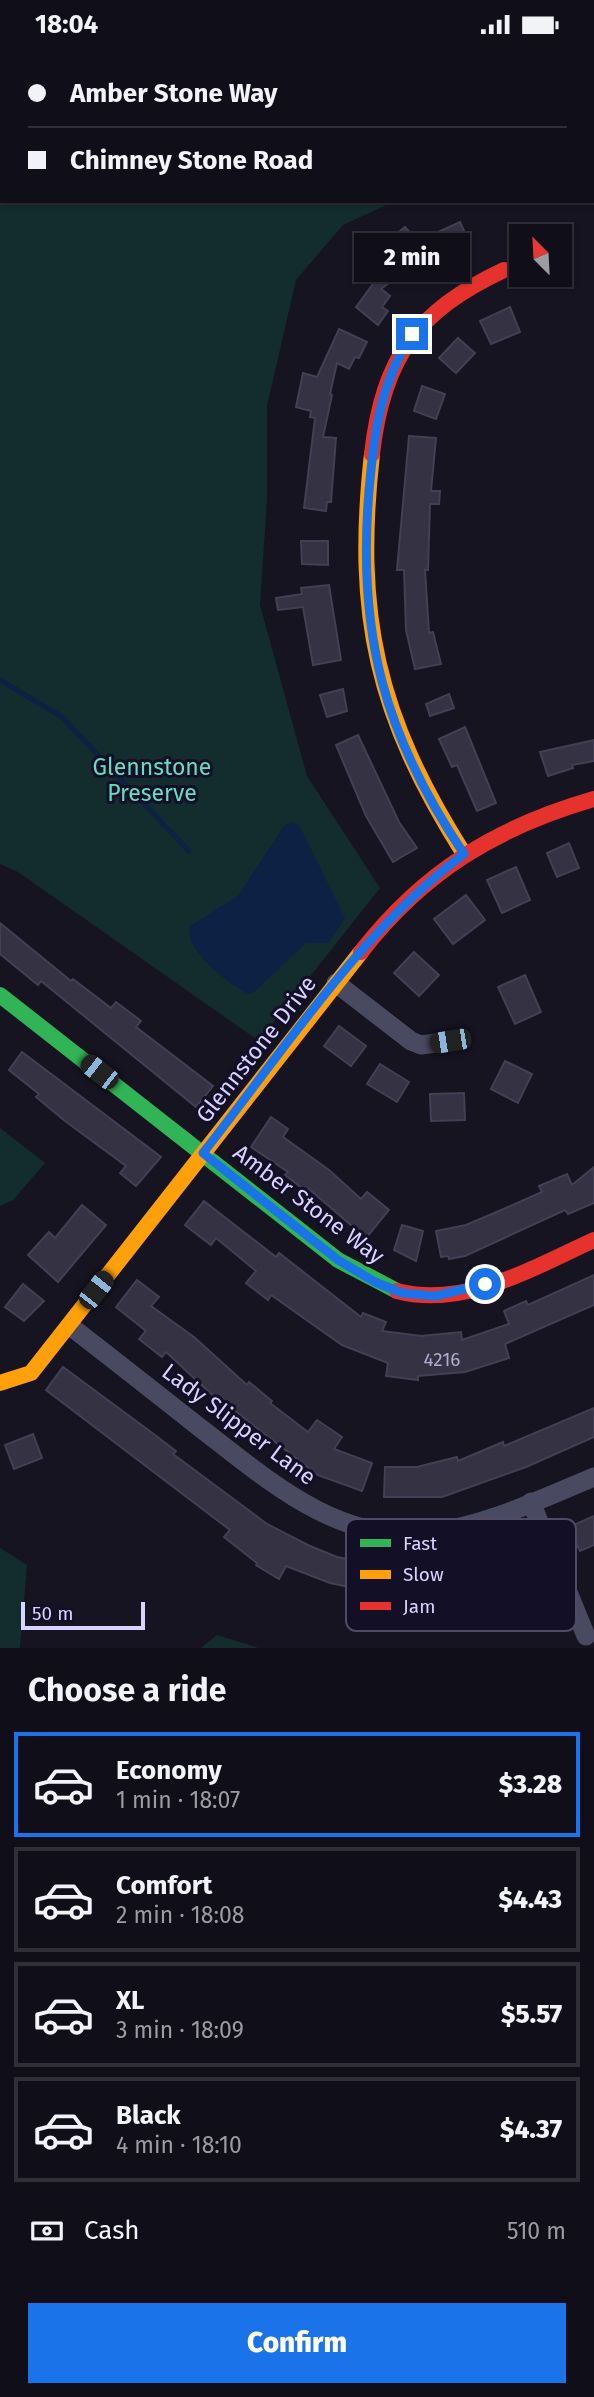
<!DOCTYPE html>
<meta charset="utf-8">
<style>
body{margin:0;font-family:"Fira Sans",sans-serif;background:#1e1d26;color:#f1f3f6;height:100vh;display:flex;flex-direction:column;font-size:26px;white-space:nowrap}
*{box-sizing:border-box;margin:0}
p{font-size:23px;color:#9c9ca2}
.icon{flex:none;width:38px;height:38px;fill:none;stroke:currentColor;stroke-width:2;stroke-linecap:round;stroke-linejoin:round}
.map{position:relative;height:1599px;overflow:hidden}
.sheet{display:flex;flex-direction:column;background:#100f19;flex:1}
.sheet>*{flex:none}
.top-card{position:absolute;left:0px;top:0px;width:595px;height:154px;box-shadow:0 2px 5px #0004,0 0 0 2px #302f38;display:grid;align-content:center;height:154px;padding:0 28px;background:#100f19}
.needle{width:46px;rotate:336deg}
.fabs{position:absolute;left:509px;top:175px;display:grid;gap:14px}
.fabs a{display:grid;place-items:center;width:63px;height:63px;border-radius:0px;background:#100f19;box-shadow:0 2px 5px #0004,0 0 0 2px #302f38;font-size:35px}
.scale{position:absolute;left:21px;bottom:18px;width:124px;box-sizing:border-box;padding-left:7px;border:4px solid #d9d4ff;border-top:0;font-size:19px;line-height:24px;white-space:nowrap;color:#d9d4ff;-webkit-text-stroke:5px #130f26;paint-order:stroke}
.end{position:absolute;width:32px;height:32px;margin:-16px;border:9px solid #1a73e8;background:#fff;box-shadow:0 0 0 4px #fff}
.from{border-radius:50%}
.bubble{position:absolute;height:49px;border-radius:0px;background:#100f19;box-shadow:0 2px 5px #0004,0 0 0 2px #302f38;font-size:23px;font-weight:800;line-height:49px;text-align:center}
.car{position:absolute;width:21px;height:42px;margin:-21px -10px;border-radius:9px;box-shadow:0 0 5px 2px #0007;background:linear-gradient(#222 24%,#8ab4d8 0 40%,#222 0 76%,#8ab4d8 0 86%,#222 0)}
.top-card b{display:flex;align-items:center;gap:24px;height:66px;font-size:26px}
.top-card b+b{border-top:2px solid #302f38}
.top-card i{width:18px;height:18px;background:#f1f3f6}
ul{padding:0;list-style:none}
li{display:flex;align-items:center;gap:21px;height:105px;margin:0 14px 10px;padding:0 14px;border:4px solid #302f38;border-radius:0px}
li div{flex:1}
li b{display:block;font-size:26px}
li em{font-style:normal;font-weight:800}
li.active{border-color:#1a73e8}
li>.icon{width:63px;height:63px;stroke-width:1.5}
h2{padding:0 28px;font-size:32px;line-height:84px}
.pay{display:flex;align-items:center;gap:18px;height:77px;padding:0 28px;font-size:26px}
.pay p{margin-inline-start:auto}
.cta{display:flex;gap:14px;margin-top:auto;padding:14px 28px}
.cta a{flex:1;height:80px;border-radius:0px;background:#1a73e8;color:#fff;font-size:28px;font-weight:800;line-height:80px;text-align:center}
.status{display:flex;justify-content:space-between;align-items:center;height:49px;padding:0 35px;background:#100f19;direction:ltr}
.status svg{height:19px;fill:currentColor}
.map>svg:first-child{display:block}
.green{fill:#132c2d}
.water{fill:#0d2144}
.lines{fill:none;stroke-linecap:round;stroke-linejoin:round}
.stream{stroke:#0d2144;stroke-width:5}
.building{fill:#343243;stroke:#433f54;stroke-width:2}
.street{stroke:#4a4962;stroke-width:19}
.fast{stroke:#30b455;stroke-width:16}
.slow{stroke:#ff9f0a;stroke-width:16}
.jam{stroke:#e5322d;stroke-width:16}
.route{stroke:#1a73e8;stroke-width:9}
.labels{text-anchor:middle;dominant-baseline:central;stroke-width:6;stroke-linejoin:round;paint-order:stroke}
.number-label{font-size:19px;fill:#b0acd0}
.park-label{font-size:23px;fill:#5fe0c0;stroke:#130f26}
.street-label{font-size:23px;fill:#d9d4ff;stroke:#130f26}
.key{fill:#130f26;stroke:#4e4a67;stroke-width:2}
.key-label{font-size:19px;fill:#d9d4ff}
</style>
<div class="status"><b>18:04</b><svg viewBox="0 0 49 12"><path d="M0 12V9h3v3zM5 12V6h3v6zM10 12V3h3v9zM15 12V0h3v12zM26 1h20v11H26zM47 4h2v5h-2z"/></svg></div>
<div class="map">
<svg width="594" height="1599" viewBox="0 0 594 1599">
<rect width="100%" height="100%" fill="#161421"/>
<g class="green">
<polygon points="0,0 418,2 2,2 2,152 395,152 343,176 296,231 267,357 267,450 260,556 307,727 380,839 259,992 18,823 0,815"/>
<polygon points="0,1079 45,1114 13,1151 0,1157"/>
<polygon points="0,1499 27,1516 20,1599 0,1599"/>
<polygon points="217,1586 259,1599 201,1599"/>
</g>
<path class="water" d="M 293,773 L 300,778 L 345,869 L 329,894 L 306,894 L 254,943 L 248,945 C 230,936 182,899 190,877 L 238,847 L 284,777 Z"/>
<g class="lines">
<polyline class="stream" points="0,631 62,668 189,802"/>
</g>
<g class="building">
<polygon points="460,173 470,195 447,203 438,183"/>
<polygon points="405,178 425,201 414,211 416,213 381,240 390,247 382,258 388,262 378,276 356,258 389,213 377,201"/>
<polygon points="510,258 520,283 491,295 480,272"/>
<polygon points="339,280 367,293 359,309 355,308 349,320 337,314 330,345 332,346 323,388 336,389 331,453 327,453 326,462 304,459 315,369 310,368 311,362 296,358 303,324 317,328"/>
<polygon points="458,289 475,304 456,324 439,309"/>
<polygon points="422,337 445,345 436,370 414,362"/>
<polygon points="409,387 436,389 431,442 440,442 439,455 430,455 428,521 425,521 429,584 433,583 441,615 415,620 406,581 404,521 397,521"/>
<polygon points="301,492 328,492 328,516 302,515"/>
<polygon points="329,536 341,611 313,616 303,558 278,561 276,549 302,545 301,539"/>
<polygon points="343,640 347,662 327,668 320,646"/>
<polygon points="449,645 454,659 430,667 426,655"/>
<polygon points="465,678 496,754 477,762 457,716 452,718 439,690"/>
<polygon points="358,686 399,773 417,799 393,813 366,767 336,696"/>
<polygon points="594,691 594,712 572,716 573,719 548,727 540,703"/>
<polygon points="569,794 579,819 557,828 547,804"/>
<polygon points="516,818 530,851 502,864 487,831"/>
<polygon points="466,846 485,871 453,895 434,870"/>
<polygon points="0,874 71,932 73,930 111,959 116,953 141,972 136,978 213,1037 196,1058 41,932 38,936 0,905"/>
<polygon points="414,903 439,926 419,947 394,924"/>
<polygon points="525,926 541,963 515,975 498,938"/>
<polygon points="339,977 366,997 351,1017 324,997"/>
<polygon points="22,1003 161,1108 136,1137 120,1124 126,1117 65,1072 36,1048 39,1045 9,1021"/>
<polygon points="505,1012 532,1025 518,1054 491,1040"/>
<polygon points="380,1015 409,1033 397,1053 367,1035"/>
<polygon points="464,1044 465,1071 431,1072 430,1045"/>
<polygon points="271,1068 288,1080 283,1088 329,1121 361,1150 367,1143 389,1161 366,1189 309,1140 307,1143 285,1126 288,1123 251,1098"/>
<polygon points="594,1118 594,1154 568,1165 565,1161 465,1207 449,1210 448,1207 441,1208 436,1182 466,1176 499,1162 542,1143 539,1137 567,1125 572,1136"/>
<polygon points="204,1152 276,1208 279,1204 361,1268 363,1264 386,1273 382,1282 421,1287 461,1283 462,1291 509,1275 504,1262 526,1252 528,1256 594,1226 594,1256 505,1295 509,1309 465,1323 418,1327 418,1331 386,1327 388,1314 342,1296 271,1246 268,1251 246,1234 256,1222 216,1189 211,1196 185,1176"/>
<polygon points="82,1156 106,1176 58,1233 28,1206 49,1183 55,1189"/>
<polygon points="402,1176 423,1182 416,1212 394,1201"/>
<polygon points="137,1231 159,1248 151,1257 194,1288 247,1336 249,1333 272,1352 270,1354 308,1383 317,1371 342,1388 334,1400 372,1414 362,1442 318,1426 222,1352 221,1354 166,1303 162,1308 139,1290 146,1282 116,1258"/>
<polygon points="23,1235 44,1252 24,1272 5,1258"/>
<polygon points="63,1318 147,1380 176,1402 173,1405 267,1475 310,1497 337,1508 383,1517 419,1517 459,1514 520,1494 535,1533 508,1543 506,1537 466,1545 465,1542 406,1546 406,1549 383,1548 383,1545 330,1534 286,1517 279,1530 256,1516 257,1514 224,1488 230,1481 46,1341"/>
<polygon points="594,1359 594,1388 526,1418 442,1448 384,1448 385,1418 417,1418 457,1408 458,1412 503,1393 504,1397"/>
<polygon points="33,1385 42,1409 14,1420 5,1396"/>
<polygon points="594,1467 594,1496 580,1502 569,1478"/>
</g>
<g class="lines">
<g class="street">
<polyline points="336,934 411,992 421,996 450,992"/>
<path d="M 70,1277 C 113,1310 156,1344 199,1378 C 267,1430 336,1494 428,1484 C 486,1477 541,1450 594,1428"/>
<polyline points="531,1453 586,1587"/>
</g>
<polyline class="fast" points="0,946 338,1211 397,1242"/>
<g class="slow">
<path d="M 372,405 C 354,567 377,667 464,805"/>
<polyline points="0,1334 31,1324 361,903"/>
</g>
<g class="jam">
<path d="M 372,405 C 383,308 417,262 504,221"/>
<path d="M 361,903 C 424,822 497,778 594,750"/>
<path d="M 397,1242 C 464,1260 535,1218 594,1191"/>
</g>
</g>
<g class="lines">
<path class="route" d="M 412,285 C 380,335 374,384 369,442 C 357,585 384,686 464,805 C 361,881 282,1004 203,1104 L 338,1211 L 375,1233 L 402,1244 L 435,1247 L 485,1235"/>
</g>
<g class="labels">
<g class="number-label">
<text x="442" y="1310">4216</text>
</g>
<g class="park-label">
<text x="152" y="718">Glennstone<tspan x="152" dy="26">Preserve</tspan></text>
</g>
<g class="street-label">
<text transform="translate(256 1000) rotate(-52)">Glennstone Drive</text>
<text transform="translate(309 1155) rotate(37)">Amber Stone Way</text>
<text transform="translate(239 1375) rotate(37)">Lady Slipper Lane</text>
</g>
</g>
<rect x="346" y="1470" width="230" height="112" rx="10" class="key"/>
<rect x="360" y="1490" width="31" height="8" fill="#30b455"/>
<rect x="360" y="1521" width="31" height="9" fill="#ff9f0a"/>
<rect x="360" y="1553" width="31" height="8" fill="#e5322d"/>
<g class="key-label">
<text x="403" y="1501">Fast</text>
<text x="403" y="1532">Slow</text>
<text x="403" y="1564">Jam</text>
</g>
</svg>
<div class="fabs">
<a><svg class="needle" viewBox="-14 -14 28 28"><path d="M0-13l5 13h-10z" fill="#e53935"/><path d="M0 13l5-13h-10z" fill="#9c9ca2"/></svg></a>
</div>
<div class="scale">50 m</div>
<i class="end from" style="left:485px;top:1235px"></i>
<i class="end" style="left:412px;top:285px"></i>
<div class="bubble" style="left:354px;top:184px;width:116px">2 min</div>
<i class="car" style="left:450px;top:992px;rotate:261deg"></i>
<i class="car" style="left:99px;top:1023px;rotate:308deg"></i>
<i class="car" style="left:96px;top:1241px;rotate:38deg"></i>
<div class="top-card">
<b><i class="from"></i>Amber Stone Way</b>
<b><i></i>Chimney Stone Road</b>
</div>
</div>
<section class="sheet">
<h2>Choose a ride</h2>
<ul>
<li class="active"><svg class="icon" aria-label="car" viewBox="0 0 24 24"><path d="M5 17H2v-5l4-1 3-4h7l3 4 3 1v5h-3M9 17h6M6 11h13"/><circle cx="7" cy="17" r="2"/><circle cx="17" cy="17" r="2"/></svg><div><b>Economy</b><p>1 min · 18:07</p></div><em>$3.28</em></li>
<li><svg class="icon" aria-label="car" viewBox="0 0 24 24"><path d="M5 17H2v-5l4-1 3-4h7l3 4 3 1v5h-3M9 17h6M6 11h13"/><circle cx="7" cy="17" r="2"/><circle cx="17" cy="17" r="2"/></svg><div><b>Comfort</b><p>2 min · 18:08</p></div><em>$4.43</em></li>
<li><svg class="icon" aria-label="car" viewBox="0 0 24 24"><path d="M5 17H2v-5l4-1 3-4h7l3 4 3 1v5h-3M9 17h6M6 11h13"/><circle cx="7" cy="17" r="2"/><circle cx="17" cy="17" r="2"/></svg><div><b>XL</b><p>3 min · 18:09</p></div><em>$5.57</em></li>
<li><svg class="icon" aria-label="car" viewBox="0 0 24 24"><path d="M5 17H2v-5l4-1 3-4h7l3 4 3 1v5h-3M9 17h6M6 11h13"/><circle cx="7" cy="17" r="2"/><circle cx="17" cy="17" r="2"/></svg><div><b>Black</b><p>4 min · 18:10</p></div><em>$4.37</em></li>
</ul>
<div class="pay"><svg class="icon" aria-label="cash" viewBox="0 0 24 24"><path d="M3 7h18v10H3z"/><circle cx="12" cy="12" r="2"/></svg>Cash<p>510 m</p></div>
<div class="cta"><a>Confirm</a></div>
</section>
